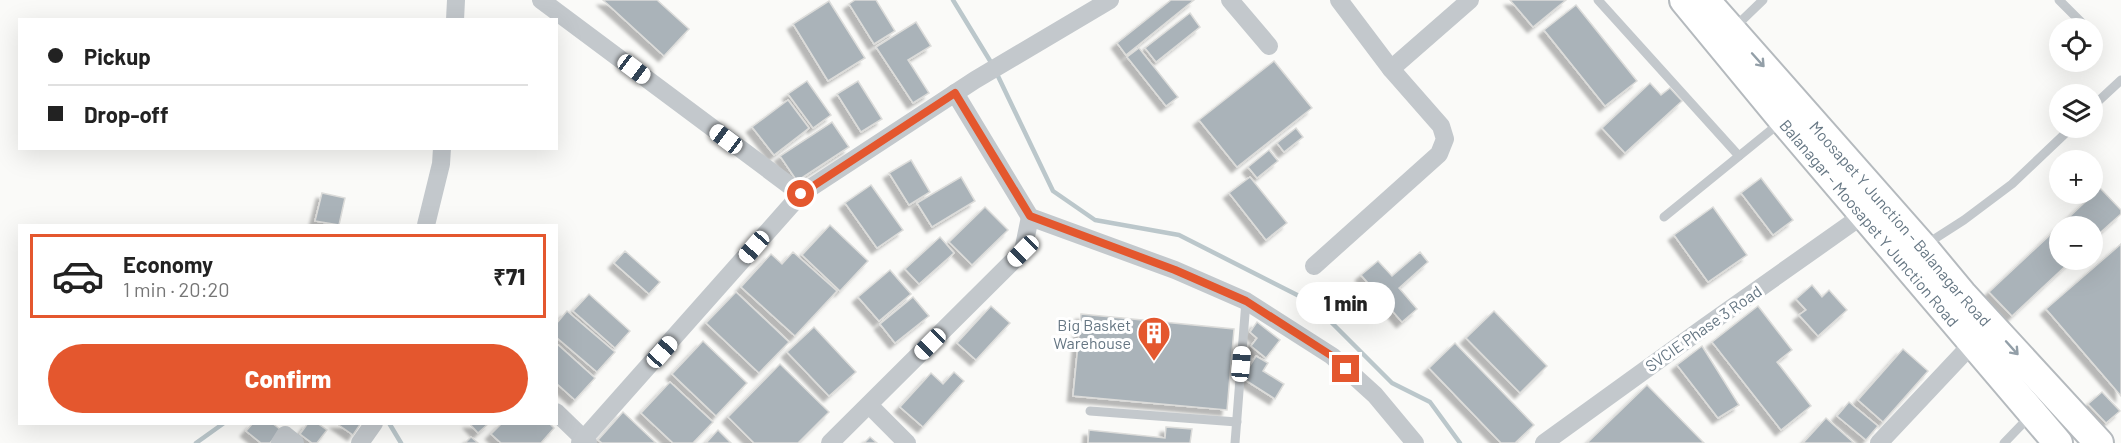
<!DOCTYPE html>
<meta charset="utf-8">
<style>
body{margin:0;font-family:Barlow,sans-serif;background:#f6f6f6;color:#222;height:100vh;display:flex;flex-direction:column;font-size:22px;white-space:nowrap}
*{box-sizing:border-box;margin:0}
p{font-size:20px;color:#767676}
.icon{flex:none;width:33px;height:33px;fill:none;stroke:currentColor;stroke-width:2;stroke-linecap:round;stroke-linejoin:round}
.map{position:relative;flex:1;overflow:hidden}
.panel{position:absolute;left:18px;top:224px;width:540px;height:201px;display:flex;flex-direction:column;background:#fff;border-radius:0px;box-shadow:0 6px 24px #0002}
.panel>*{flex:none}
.guide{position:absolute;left:18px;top:18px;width:540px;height:132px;border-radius:0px;box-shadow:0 6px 24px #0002;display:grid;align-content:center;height:132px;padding:0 30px;background:#fff}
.controls{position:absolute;left:2049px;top:18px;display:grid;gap:12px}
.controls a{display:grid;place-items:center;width:54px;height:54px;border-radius:50%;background:#fff;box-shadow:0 6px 24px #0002;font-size:30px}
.end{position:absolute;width:27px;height:27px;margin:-14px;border:8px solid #e4572e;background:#fff;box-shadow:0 0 0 3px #fff}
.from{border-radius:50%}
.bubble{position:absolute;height:42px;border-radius:21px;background:#fff;box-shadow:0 6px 24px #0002;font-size:20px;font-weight:800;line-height:42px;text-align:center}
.car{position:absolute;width:18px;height:36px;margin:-18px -9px;border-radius:8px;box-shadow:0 0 4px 2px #0007;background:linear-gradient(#fff 24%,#345 0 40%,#fff 0 76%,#345 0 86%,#fff 0)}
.guide b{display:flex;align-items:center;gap:21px;height:57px;font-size:22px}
.guide b+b{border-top:2px solid #e0e0e0}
.guide i{width:15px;height:15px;background:#222}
ul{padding:10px 0 0;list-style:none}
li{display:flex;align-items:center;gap:18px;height:84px;margin:0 12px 9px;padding:0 18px;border:3px solid transparent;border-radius:0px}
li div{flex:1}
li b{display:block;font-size:22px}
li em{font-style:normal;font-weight:800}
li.on{border-color:#e4572e}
li>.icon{width:54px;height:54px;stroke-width:1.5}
.action{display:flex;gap:12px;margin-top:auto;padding:12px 30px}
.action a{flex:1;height:69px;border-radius:36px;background:#e4572e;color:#fff;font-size:24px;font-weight:800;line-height:69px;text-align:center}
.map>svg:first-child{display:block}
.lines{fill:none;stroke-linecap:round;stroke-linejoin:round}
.stream{stroke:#bbc7cb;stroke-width:4.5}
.building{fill:#aab3b9;stroke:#dcdcda;stroke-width:1.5;filter:url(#shadow)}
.primary-casing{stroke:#b5babe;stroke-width:32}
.service{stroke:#c3c8cc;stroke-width:9}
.minor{stroke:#c3c8cc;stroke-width:18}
.primary{stroke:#fff;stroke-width:28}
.oneway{stroke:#939fa8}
.route{stroke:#e4572e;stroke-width:8}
.labels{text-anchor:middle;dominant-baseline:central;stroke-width:6;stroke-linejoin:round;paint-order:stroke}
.street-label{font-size:16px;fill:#657683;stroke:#fff}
.poi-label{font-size:16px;fill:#657683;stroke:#fff;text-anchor:end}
</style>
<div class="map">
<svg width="2121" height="443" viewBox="0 0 2121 443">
<defs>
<filter id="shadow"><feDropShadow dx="-5.5" dy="5.5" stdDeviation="1.5" flood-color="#0004"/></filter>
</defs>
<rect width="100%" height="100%" fill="#fafaf8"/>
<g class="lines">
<g class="stream">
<polyline points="953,0 992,64"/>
<polyline points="996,72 1053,191 1095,220 1179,235 1311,302 1392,383 1430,402 1460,443"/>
<polyline points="389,423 401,443"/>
<polyline points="196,443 224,423"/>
</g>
</g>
<g class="building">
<polygon points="603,0 657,0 689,29 664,56"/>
<polygon points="855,0 876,0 895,31 874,44 849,4"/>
<polygon points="1171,0 1194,0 1126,55 1117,43"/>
<polygon points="1510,0 1566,0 1533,27"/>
<polygon points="829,1 865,58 828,81 793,24"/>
<polygon points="1576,5 1637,81 1605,106 1544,30"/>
<polygon points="1190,13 1200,27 1156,62 1145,48"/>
<polygon points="916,22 931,46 908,60 929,93 913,103 876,47"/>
<polygon points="1139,48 1178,97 1166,106 1127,57"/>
<polygon points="1274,61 1312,108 1237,167 1199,120"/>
<polygon points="807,81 831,115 813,128 788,94"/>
<polygon points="858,81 882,119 861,132 837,94"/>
<polygon points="1650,83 1661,95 1670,88 1682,101 1625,153 1602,128"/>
<polygon points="788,100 809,128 774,155 752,127"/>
<polygon points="832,122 849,147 797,181 780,156"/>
<polygon points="1296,128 1303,137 1284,152 1277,143"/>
<polygon points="1269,150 1278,161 1257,178 1248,167"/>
<polygon points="911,160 930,192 909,205 889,173"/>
<polygon points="961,177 975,201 932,227 917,203"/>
<polygon points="1250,177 1287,223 1266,240 1229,193"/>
<polygon points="1761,178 1793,220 1773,235 1741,193"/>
<polygon points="871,185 903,230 877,248 845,203"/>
<polygon points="2100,188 2121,210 2121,214 2092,240 2092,226 2060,226 2060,260 2072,260 2012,316 1989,292"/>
<polygon points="322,193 345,198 339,225 315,221"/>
<polygon points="985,207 1008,230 972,265 949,242"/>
<polygon points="1713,207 1747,255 1708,282 1674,235"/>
<polygon points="830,225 868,261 840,291 802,255"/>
<polygon points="940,237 954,253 919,284 905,269"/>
<polygon points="2121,244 2121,396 2046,309"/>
<polygon points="625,251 660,282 649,294 614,263"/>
<polygon points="793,252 837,291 795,336 741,287 771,254 782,264"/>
<polygon points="1420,252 1428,262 1399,288 1417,309 1402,322 1361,275 1378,261 1392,276"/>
<polygon points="890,270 911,294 879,321 858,297"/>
<polygon points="1812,285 1822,297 1829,290 1847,310 1818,336 1799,315 1806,310 1796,299"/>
<polygon points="736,292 789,342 759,373 706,323"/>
<polygon points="589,294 630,331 615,348 573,311"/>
<polygon points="913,297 929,316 895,343 880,324"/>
<polygon points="991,306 1010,323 976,360 957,343"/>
<polygon points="1758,306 1792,350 1777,362 1811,406 1781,430 1712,342"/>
<polygon points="567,311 615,352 597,372 556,337 556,324"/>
<polygon points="1494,311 1547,366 1520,393 1466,338"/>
<polygon points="1081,314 1234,329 1227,410 1073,396"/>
<polygon points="1257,322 1280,340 1266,358 1251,346 1257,338 1250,332"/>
<polygon points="814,327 856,372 829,396 787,352"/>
<polygon points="703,341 747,383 716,416 672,374"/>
<polygon points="556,343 595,378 575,400 556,383"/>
<polygon points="1455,343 1534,425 1515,443 1501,443 1429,368"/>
<polygon points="1702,346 1739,405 1718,418 1677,365"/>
<polygon points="1903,349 1928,371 1883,422 1858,400"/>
<polygon points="1256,356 1268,363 1263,371 1284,384 1275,399 1242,378"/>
<polygon points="780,364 829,412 798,443 754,443 728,417"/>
<polygon points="954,372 964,381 923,427 900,407 931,373 943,384"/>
<polygon points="670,382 713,422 693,443 673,443 641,413"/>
<polygon points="1647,385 1704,443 1587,443"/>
<polygon points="2102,392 2120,411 2106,423 2088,404"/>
<polygon points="1849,402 1878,426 1866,440 1837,416"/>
<polygon points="623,412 656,443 602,443 598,440"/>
<polygon points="1826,418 1854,443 1803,443"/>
<polygon points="253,423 272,423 281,430 270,443 261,443 246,431"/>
<polygon points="308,423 317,423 327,430 317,443 312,443 300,434"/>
<polygon points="336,423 361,423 353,435"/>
<polygon points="469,423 489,423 478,433"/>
<polygon points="502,423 549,423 554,428 541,443 501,443 491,434"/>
<polygon points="1166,427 1192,429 1190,443 1088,443 1089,430 1165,438"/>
<polygon points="718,430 731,443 706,443"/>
<polygon points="471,437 478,443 465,443"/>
<polygon points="870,437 877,443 864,443"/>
</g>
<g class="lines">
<g class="primary-casing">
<g id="primary">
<path id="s1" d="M 1684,0 L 1783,120 L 2058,443"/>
<path id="s2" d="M 1705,0 L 1923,247 L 1962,294 L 2099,443"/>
</g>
</g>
<g class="service">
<polyline points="1598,0 1739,156"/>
<polyline points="2059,0 2082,23"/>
<polyline points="1735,27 1763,0"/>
<polyline points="2092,107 2121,80"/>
<polyline points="1664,217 1781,122"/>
<polyline points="1925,245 1964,220 2012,184 2071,128"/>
<polyline points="1090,411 1237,422"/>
<polyline points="1235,443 1246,301"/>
<polyline points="2004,443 2031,415"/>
</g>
<g class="minor">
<polyline points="541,0 801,194"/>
<polyline points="1230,0 1269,46"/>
<polyline points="455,20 456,0"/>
<polyline points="1391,69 1470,0"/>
<polyline points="955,93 1030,217 1175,270 1246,301 1332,356 1375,395 1415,443"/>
<polyline points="426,225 441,164 442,148"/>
<polyline points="1314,266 1439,154 1445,139 1441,126 1391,69 1339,0"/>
<polyline points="869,405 907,443"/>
<polyline points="556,412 588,443"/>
<polyline points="280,443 285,435 295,443"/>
<polyline points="360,443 374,423"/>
<polyline points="580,443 801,194 975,80 1110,0"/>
<polyline points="830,443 1023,251 1030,217"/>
<polyline points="1544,443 1706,326 1863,215"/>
<polyline points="1879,443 1973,343"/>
</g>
<use href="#primary" class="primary"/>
</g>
<defs><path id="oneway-shaft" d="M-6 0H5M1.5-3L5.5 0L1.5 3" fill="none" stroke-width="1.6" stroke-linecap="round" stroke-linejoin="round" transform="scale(1.5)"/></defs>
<g class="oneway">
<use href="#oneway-shaft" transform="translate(1758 60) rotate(48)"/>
<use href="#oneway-shaft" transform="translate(2012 348) rotate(48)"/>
</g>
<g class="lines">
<polyline class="route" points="801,194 955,93 1030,216 1175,270 1246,301 1332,356 1346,369"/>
</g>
<defs>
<g id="building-pin" transform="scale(1.725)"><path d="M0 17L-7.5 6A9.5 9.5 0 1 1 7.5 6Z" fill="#e4572e" stroke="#fff"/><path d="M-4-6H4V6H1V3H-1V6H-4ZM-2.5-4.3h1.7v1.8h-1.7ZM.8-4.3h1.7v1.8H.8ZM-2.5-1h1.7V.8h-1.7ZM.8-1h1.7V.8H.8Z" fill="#fff"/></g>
</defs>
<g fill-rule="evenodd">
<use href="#building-pin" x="1154" y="333"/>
</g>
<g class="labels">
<g class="street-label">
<text stroke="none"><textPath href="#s1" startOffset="290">Balanagar - Moosapet Y Junction Road</textPath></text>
<text stroke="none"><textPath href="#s2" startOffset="297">Moosapet Y Junction - Balanagar Road</textPath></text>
<text transform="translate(1703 328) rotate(-35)">SVCIE Phase 3 Road</text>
</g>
<g class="poi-label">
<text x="1131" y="324">Big Basket<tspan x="1131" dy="18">Warehouse</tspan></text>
</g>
</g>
</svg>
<div class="controls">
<a><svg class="icon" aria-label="locate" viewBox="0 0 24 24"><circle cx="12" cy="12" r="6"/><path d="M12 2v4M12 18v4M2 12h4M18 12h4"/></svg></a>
<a><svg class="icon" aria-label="layers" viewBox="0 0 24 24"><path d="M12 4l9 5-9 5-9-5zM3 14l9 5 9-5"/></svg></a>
<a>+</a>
<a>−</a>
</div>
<i class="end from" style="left:801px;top:194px"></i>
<i class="end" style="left:1346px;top:369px"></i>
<div class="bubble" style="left:1296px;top:282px;width:99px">1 min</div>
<i class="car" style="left:634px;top:69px;rotate:127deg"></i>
<i class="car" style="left:726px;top:139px;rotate:307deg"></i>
<i class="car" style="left:754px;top:247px;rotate:221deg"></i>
<i class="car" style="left:1023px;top:251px;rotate:225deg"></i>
<i class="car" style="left:930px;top:344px;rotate:225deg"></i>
<i class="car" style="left:662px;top:352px;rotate:42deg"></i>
<i class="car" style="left:1241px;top:364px;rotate:5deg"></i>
<div class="guide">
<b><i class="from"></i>Pickup</b>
<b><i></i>Drop-off</b>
</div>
<section class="panel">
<ul>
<li class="on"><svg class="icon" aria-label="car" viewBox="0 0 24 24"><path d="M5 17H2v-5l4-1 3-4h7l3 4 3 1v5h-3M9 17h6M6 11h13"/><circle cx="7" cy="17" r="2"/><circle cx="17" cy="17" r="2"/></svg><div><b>Economy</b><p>1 min · 20:20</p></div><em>₹71</em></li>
</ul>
<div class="action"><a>Confirm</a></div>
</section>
</div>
